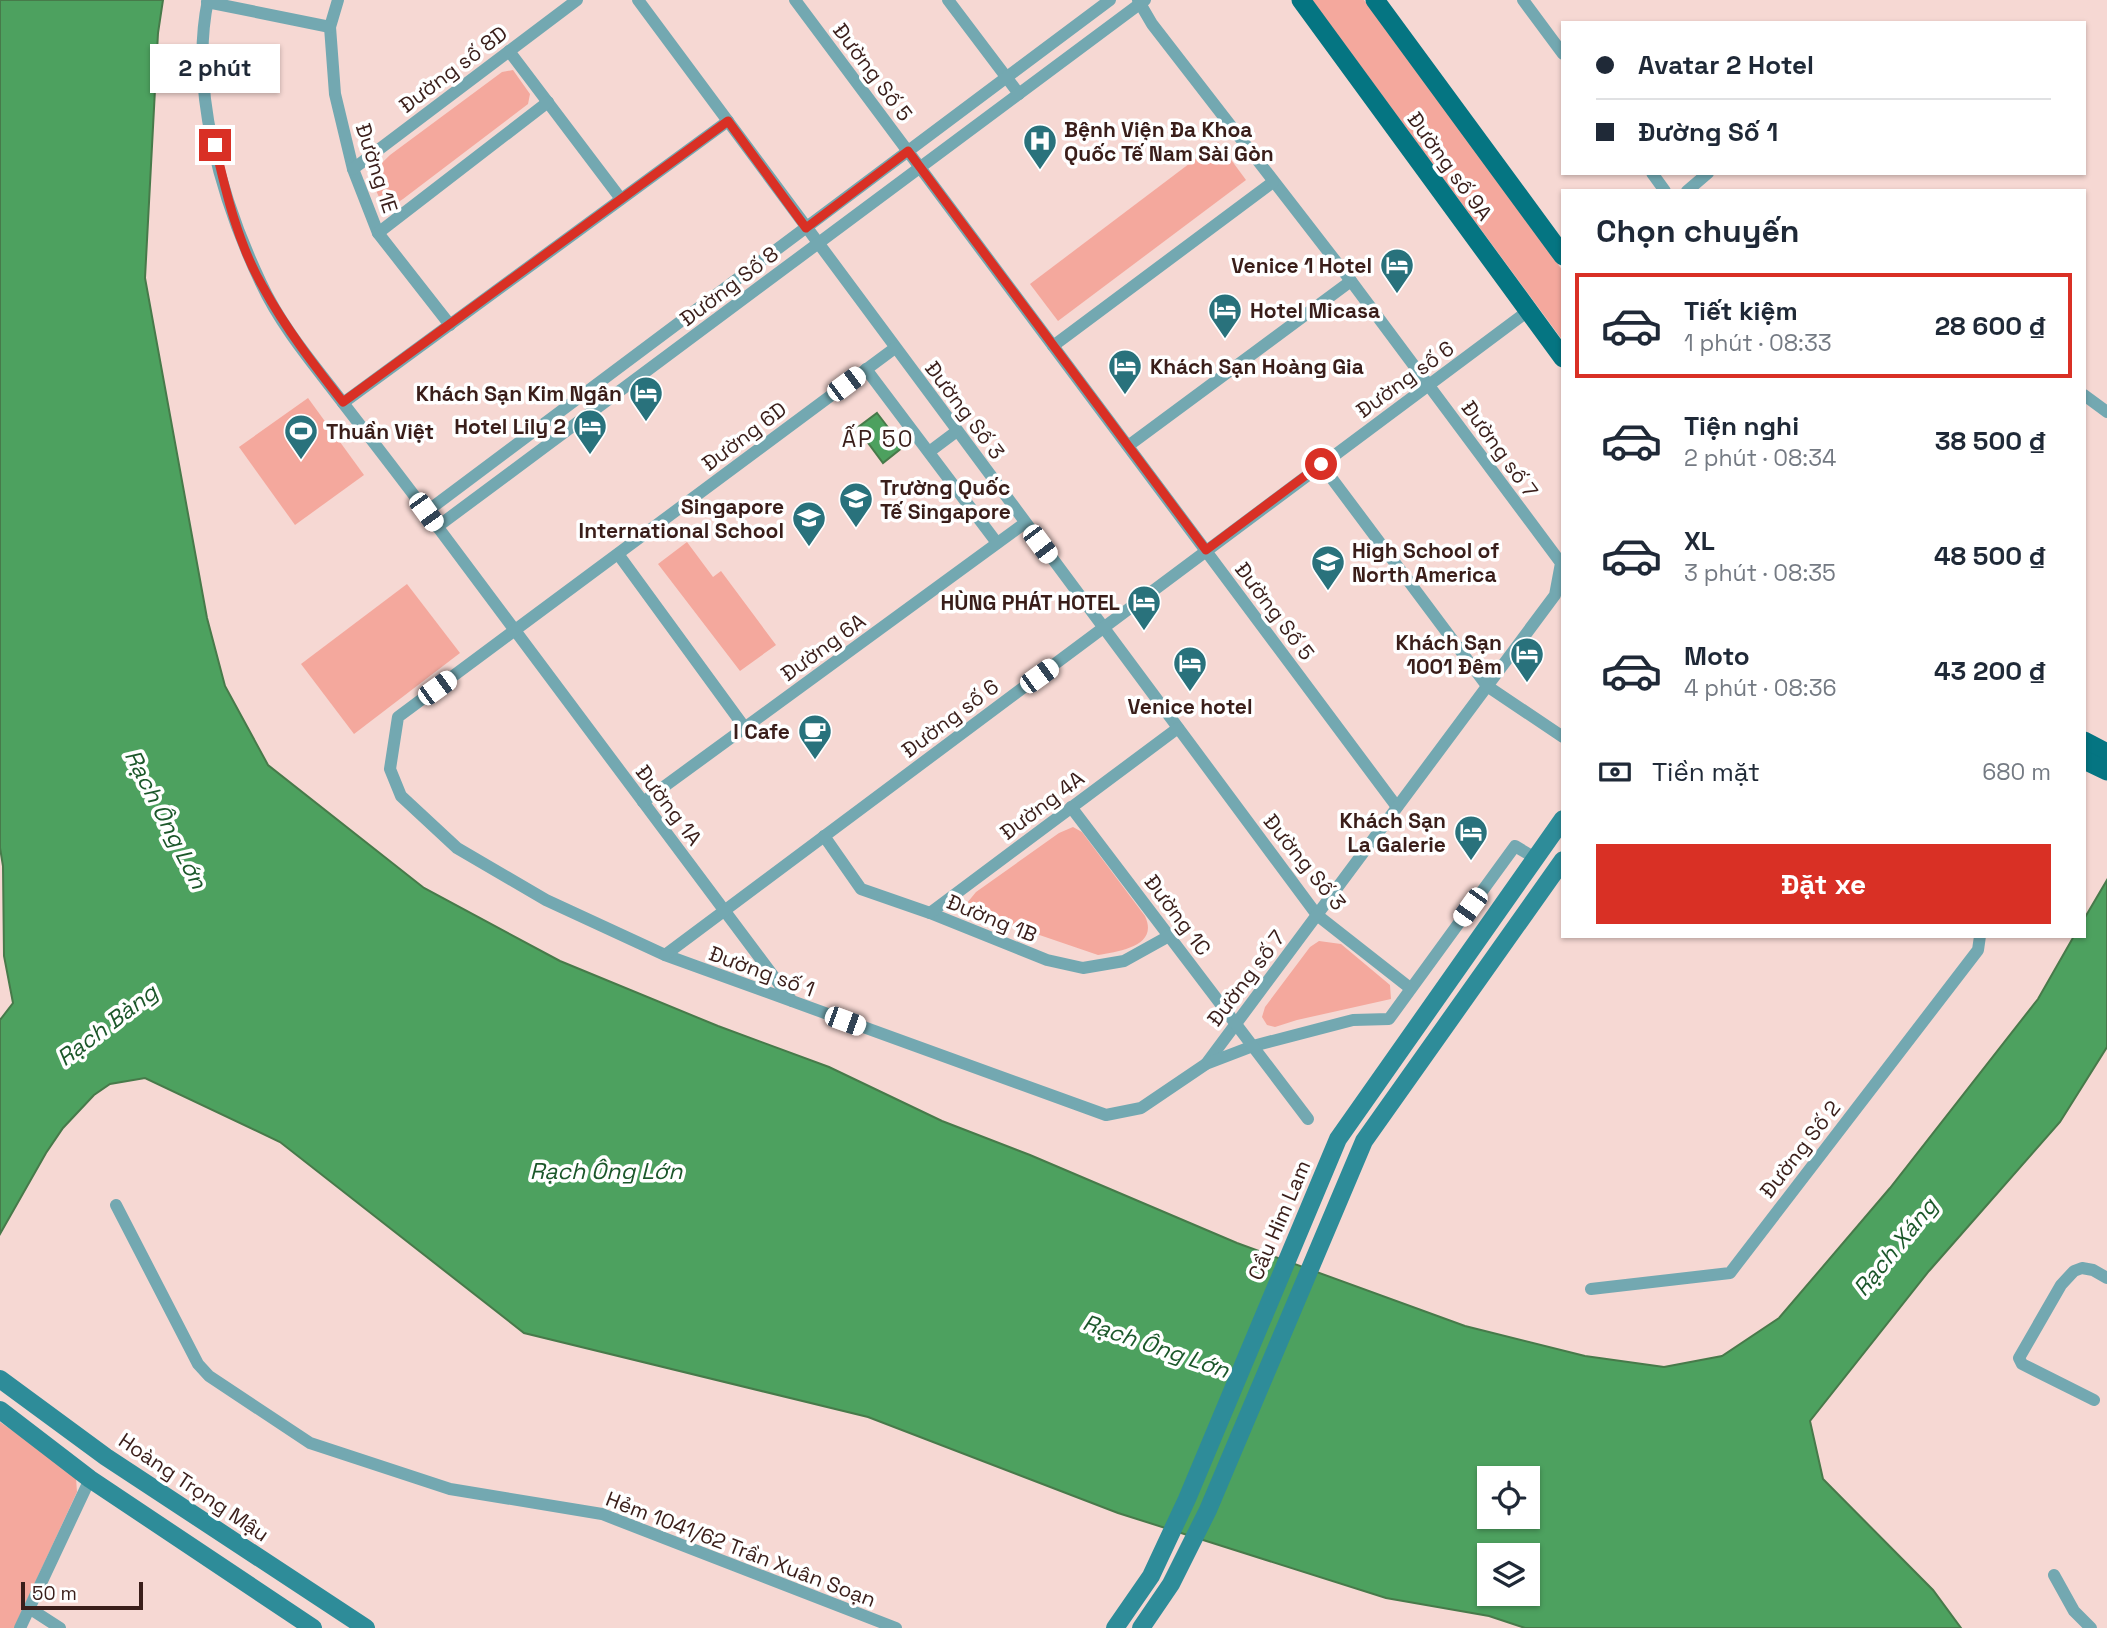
<!DOCTYPE html>
<html lang="vi">
<meta charset="utf-8">
<style>
body{margin:0;font-family:"Space Grotesk",sans-serif;background:#f2f2f3;color:#1f2937;height:100vh;display:flex;flex-direction:column;font-size:26px;white-space:nowrap}
*{box-sizing:border-box;margin:0}
p{font-size:23px;color:#747a83}
.icon{flex:none;width:38px;height:38px;fill:none;stroke:currentColor;stroke-width:2;stroke-linecap:round;stroke-linejoin:round}
.map{position:relative;flex:1;overflow:hidden}
.panel{position:absolute;left:1561px;top:189px;width:525px;height:749px;display:flex;flex-direction:column;background:#fff;border-radius:0px;box-shadow:0 2px 5px #0004}
.panel>*{flex:none}
.top-card{position:absolute;left:1561px;top:21px;width:525px;height:154px;border-radius:0px;box-shadow:0 2px 5px #0004;display:grid;align-content:center;height:154px;padding:0 35px;background:#fff}
.tools{position:absolute;left:1477px;top:1466px;display:grid;gap:14px}
.tools a{display:grid;place-items:center;width:63px;height:63px;border-radius:0px;background:#fff;box-shadow:0 2px 5px #0004;font-size:35px}
.scale{position:absolute;left:21px;bottom:18px;width:122px;box-sizing:border-box;padding-left:7px;border:4px solid #3a1e1a;border-top:0;font-size:19px;line-height:24px;white-space:nowrap;color:#3a1e1a;-webkit-text-stroke:5px #fff;paint-order:stroke}
.end{position:absolute;width:32px;height:32px;margin:-16px;border:9px solid #d93025;background:#fff;box-shadow:0 0 0 4px #fff}
.from{border-radius:50%}
.bubble{position:absolute;height:49px;border-radius:0px;background:#fff;box-shadow:0 2px 5px #0004;font-size:23px;font-weight:800;line-height:49px;text-align:center}
.car{position:absolute;width:21px;height:42px;margin:-21px -10px;border-radius:9px;box-shadow:0 0 5px 2px #0007;background:linear-gradient(#fff 24%,#345 0 40%,#fff 0 76%,#345 0 86%,#fff 0)}
.top-card b{display:flex;align-items:center;gap:24px;height:66px;font-size:26px}
.top-card b+b{border-top:2px solid #e0e1e3}
.top-card i{width:18px;height:18px;background:#1f2937}
ul{padding:0;list-style:none}
li{display:flex;align-items:center;gap:21px;height:105px;margin:0 14px 10px;padding:0 21px;border:4px solid transparent;border-radius:0px}
li div{flex:1}
li b{display:block;font-size:26px}
li em{font-style:normal;font-weight:800}
li.active{border-color:#d93025}
li>.icon{width:63px;height:63px;stroke-width:1.5}
h2{padding:0 35px;font-size:32px;line-height:84px}
.pay{display:flex;align-items:center;gap:18px;height:77px;padding:0 35px;font-size:26px}
.pay p{margin-inline-start:auto}
.cta{display:flex;gap:14px;margin-top:auto;padding:14px 35px}
.cta a{flex:1;height:80px;border-radius:0px;background:#d93025;color:#fff;font-size:28px;font-weight:800;line-height:80px;text-align:center}
.map>svg:first-child{display:block}
.green{fill:#f4a89d}
.water{fill:#4da15f;stroke:#477a4a;stroke-width:2;fill-rule:evenodd}
.lines{fill:none;stroke-linecap:round;stroke-linejoin:round}
.minor{stroke:#73a8b1;stroke-width:12}
.secondary{stroke:#2e8c99;stroke-width:18}
.primary{stroke:#057582;stroke-width:19}
.route{stroke:#d93025;stroke-width:9}
.labels{text-anchor:middle;dominant-baseline:central;stroke-width:7;stroke-linejoin:round;paint-order:stroke}
.street-label{font-size:21px;fill:#3a1e1a;stroke:#fff}
.poi-label{font-size:21px;font-weight:bold;fill:#3a1e1a;stroke:#fff;text-anchor:end}
.neighbourhood-label{font-size:23px;letter-spacing:2px;fill:#3a1e1a;stroke:#fff}
.water-label{font-size:23px;font-style:italic;fill:#1b572a;stroke:#fff}
</style>
<div class="map">
<svg width="2107" height="1628" viewBox="0 0 2107 1628">
<rect width="100%" height="100%" fill="#f6d8d3"/>
<g class="green">
<polygon points="1312,0 1364,0 1563,271 1563,341"/>
<path d="M 513,70 L 530,94 L 528,104 L 403,199 L 391,207 L 383,205 C 370,179 368,176 390,155 L 502,72 Z"/>
<polygon points="1218,142 1246,180 1058,321 1030,284"/>
<polygon points="308,398 364,475 295,525 239,447"/>
<polygon points="687,542 713,577 721,571 776,645 740,671 658,564"/>
<polygon points="407,584 460,653 354,734 301,664"/>
<path d="M 1073,827 L 1082,832 L 1145,916 C 1159,946 1120,951 1098,955 L 966,910 L 967,903 L 976,892 L 1059,833 Z"/>
<polygon points="1319,941 1341,944 1390,985 1391,999 1297,1020 1275,1027 1267,1025 1262,1017 1265,1007 1310,947"/>
<polygon points="0,1422 69,1469 76,1478 77,1492 14,1628 0,1628"/>
</g>
<g class="water">
<path d="M 0,0 L 163,0 L 158,33 L 145,278 L 207,618 L 225,686 L 268,765 L 424,888 L 560,961 L 718,1026 L 829,1067 L 942,1121 L 1030,1155 L 1237,1243 L 1465,1326 L 1585,1356 L 1664,1367 L 1722,1356 L 1779,1318 L 1890,1188 L 2038,999 L 2074,936 L 2084,936 L 2084,919 L 2107,880 L 2107,1047 L 2060,1122 L 1929,1271 L 1810,1421 L 1823,1479 L 1933,1590 L 1961,1628 L 1525,1628 L 1489,1616 L 1386,1598 L 1118,1513 L 868,1417 L 524,1333 L 280,1142 L 145,1078 L 110,1084 L 94,1095 L 63,1128 L 46,1153 L 0,1234 L 0,1020 L 13,1003 L 4,956 L 3,866 L 0,848 ZM 1489,1479 L 1528,1479 L 1528,1517 L 1489,1517 ZM 1489,1556 L 1528,1556 L 1528,1594 L 1489,1594 Z"/>
<polygon points="877,413 903,447 883,463 857,428"/>
</g>
<g class="lines">
<g class="minor">
<path d="M 208,0 C 189,90 222,201 261,283 C 278,320 305,354 330,386 C 363,429 396,471 428,514 C 549,677 671,839 792,1001"/>
<polyline points="338,0 330,27 335,94 353,169 378,233 450,325"/>
<polyline points="638,0 1317,915 1410,988"/>
<polyline points="795,0 1397,807"/>
<polyline points="948,0 1019,94"/>
<polyline points="1138,0 1152,24 1351,281 1561,563 1555,595 1206,1064"/>
<polyline points="1523,0 1563,54"/>
<polyline points="207,2 330,27"/>
<polyline points="509,51 621,199"/>
<polyline points="353,169 577,0"/>
<polyline points="1652,173 1665,191"/>
<polyline points="1687,191 1708,173"/>
<polyline points="378,233 548,102"/>
<polyline points="1053,346 1273,182"/>
<polyline points="895,348 398,717 390,769 401,796 457,848 546,900 665,955 1106,1115 1141,1108 1206,1064 1253,1046 1353,1020 1389,1019 1515,846 1535,858"/>
<polyline points="866,369 997,543"/>
<polyline points="2084,395 2107,412"/>
<polyline points="343,403 728,121"/>
<polyline points="1128,446 1351,281"/>
<polyline points="929,452 957,431"/>
<polyline points="1321,464 1487,686 1563,737"/>
<polyline points="426,512 1110,0"/>
<polyline points="437,527 1145,0"/>
<polyline points="618,554 745,728"/>
<polyline points="643,802 1025,523"/>
<polyline points="1071,807 1308,1119"/>
<polyline points="824,836 861,889 930,913 1047,960 1083,968 1124,961 1169,936"/>
<polyline points="930,913 1178,728"/>
<polyline points="665,955 1528,311"/>
<polyline points="116,1205 198,1364 209,1376 310,1443 450,1489 602,1514 896,1628"/>
<polyline points="1591,1289 1730,1273 1978,950 1980,936"/>
<polyline points="2094,1400 2022,1364 2019,1358 2061,1285 2074,1271 2082,1268 2093,1270 2107,1278"/>
<polyline points="2054,1575 2074,1611 2091,1628"/>
<polyline points="29,1608 60,1628"/>
<polyline points="20,1628 90,1479"/>
</g>
<g class="secondary">
<polyline points="0,1379 106,1457 366,1628"/>
<polyline points="0,1410 90,1479 313,1628"/>
<polyline points="1115,1628 1151,1576 1187,1499 1338,1139 1563,819"/>
<polyline points="1141,1628 1171,1584 1208,1510 1364,1141 1563,860"/>
</g>
<g class="primary">
<polyline points="1301,0 1563,358"/>
<polyline points="1375,0 1563,256"/>
<polyline points="2084,741 2107,753"/>
<polyline points="2084,760 2107,771"/>
</g>
</g>
<g class="lines">
<path class="route" d="M 215,145 C 226,193 238,244 263,287 C 286,329 314,365 343,402 L 728,121 L 806,228 L 908,151 L 1206,550 L 1321,464"/>
</g>
<defs>
<g id="hospital-pin" transform="scale(1.75)"><path d="M0 17L-7.5 6A9.5 9.5 0 1 1 7.5 6Z" fill="#29727c" stroke="#fff"/><path d="M-5-5h3v3.5h4V-5h3V5h-3V1.5h-4V5h-3Z" fill="#fff"/></g>
<g id="hotel-pin" transform="scale(1.75)"><path d="M0 17L-7.5 6A9.5 9.5 0 1 1 7.5 6Z" fill="#29727c" stroke="#fff"/><path d="M-6-4.5h1.5V1H6V5H4.5V3h-9V5H-6ZM-4 0a1.8 1.8 0 1 1 3.6 0ZM.5 0V-2.5h3Q6-2.5 6 0Z" fill="#fff"/></g>
<g id="stadium-pin" transform="scale(1.75)"><path d="M0 17L-7.5 6A9.5 9.5 0 1 1 7.5 6Z" fill="#29727c" stroke="#fff"/><path d="M0-5a6.5 5 0 1 0 0 10a6.5 5 0 1 0 0-10ZM-3.5-1.8h7v3.6h-7Z" fill="#fff"/></g>
<g id="school-pin" transform="scale(1.75)"><path d="M0 17L-7.5 6A9.5 9.5 0 1 1 7.5 6Z" fill="#29727c" stroke="#fff"/><path d="M0-5L7-2L0 1L-7-2ZM-4 1L0 2.5L4 1V4Q0 6-4 4Z" fill="#fff"/></g>
<g id="cafe-pin" transform="scale(1.75)"><path d="M0 17L-7.5 6A9.5 9.5 0 1 1 7.5 6Z" fill="#29727c" stroke="#fff"/><path d="M-5.5-4.5H6V0H3Q3 3.5 0 3.5H-2.5Q-5.5 3.5-5.5 0ZM3-3.2v2h1.7v-2ZM-6 4.5H4V6H-6Z" fill="#fff"/></g>
</defs>
<g fill-rule="evenodd">
<use href="#hospital-pin" x="1040" y="141"/>
<use href="#hotel-pin" x="1397" y="265"/>
<use href="#hotel-pin" x="1225" y="310"/>
<use href="#hotel-pin" x="1125" y="366"/>
<use href="#hotel-pin" x="646" y="393"/>
<use href="#hotel-pin" x="590" y="426"/>
<use href="#stadium-pin" x="301" y="431"/>
<use href="#school-pin" x="856" y="499"/>
<use href="#school-pin" x="809" y="518"/>
<use href="#school-pin" x="1328" y="562"/>
<use href="#hotel-pin" x="1144" y="602"/>
<use href="#hotel-pin" x="1527" y="654"/>
<use href="#hotel-pin" x="1190" y="663"/>
<use href="#cafe-pin" x="815" y="731"/>
<use href="#hotel-pin" x="1471" y="832"/>
</g>
<g class="labels">
<g class="street-label">
<text transform="translate(453 69) rotate(-37)">Đường số 8D</text>
<text transform="translate(873 72) rotate(53)">Đường Số 5</text>
<text transform="translate(1450 166) rotate(54)">Đường số 9A</text>
<text transform="translate(377 168) rotate(72)">Đường 1E</text>
<text transform="translate(729 286) rotate(-37)">Đường Số 8</text>
<text transform="translate(1405 379) rotate(-36)">Đường số 6</text>
<text transform="translate(965 410) rotate(53)">Đường Số 3</text>
<text transform="translate(744 436) rotate(-37)">Đường 6D</text>
<text transform="translate(1500 449) rotate(54)">Đường số 7</text>
<text transform="translate(1275 611) rotate(53)">Đường Số 5</text>
<text transform="translate(823 647) rotate(-36)">Đường 6A</text>
<text transform="translate(950 718) rotate(-37)">Đường số 6</text>
<text transform="translate(669 805) rotate(53)">Đường 1A</text>
<text transform="translate(1042 805) rotate(-37)">Đường 4A</text>
<text transform="translate(1305 862) rotate(51)">Đường Số 3</text>
<text transform="translate(1178 915) rotate(53)">Đường 1C</text>
<text transform="translate(992 918) rotate(22)">Đường 1B</text>
<text transform="translate(762 971) rotate(20)">Đường số 1</text>
<text transform="translate(1246 978) rotate(-53)">Đường số 7</text>
<text transform="translate(1800 1149) rotate(-52)">Đường Số 2</text>
<text transform="translate(1279 1220) rotate(-67)">Cầu Him Lam</text>
<text transform="translate(194 1487) rotate(34)">Hoàng Trọng Mậu</text>
<text transform="translate(741 1549) rotate(21)">Hẻm 1041/62 Trần Xuân Soạn</text>
</g>
<g class="poi-label">
<text x="1064" y="129" text-anchor="start">Bệnh Viện Đa Khoa<tspan x="1064" dy="24">Quốc Tế Nam Sài Gòn</tspan></text>
<text x="1372" y="265">Venice 1 Hotel</text>
<text x="1250" y="310" text-anchor="start">Hotel Micasa</text>
<text x="1150" y="366" text-anchor="start">Khách Sạn Hoàng Gia</text>
<text x="622" y="393">Khách Sạn Kim Ngân</text>
<text x="566" y="426">Hotel Lily 2</text>
<text x="326" y="431" text-anchor="start">Thuần Việt</text>
<text x="880" y="487" text-anchor="start">Trường Quốc<tspan x="880" dy="24">Tế Singapore</tspan></text>
<text x="784" y="506">Singapore<tspan x="784" dy="24">International School</tspan></text>
<text x="1352" y="550" text-anchor="start">High School of<tspan x="1352" dy="24">North America</tspan></text>
<text x="1120" y="602">HÙNG PHÁT HOTEL</text>
<text x="1502" y="642">Khách Sạn<tspan x="1502" dy="24">1001 Đêm</tspan></text>
<text x="1190" y="706" text-anchor="middle">Venice hotel</text>
<text x="790" y="731">I Cafe</text>
<text x="1446" y="820">Khách Sạn<tspan x="1446" dy="24">La Galerie</tspan></text>
</g>
<g class="neighbourhood-label">
<text x="878" y="439">ẤP 50</text>
</g>
<g class="water-label">
<text transform="translate(166 819) rotate(63)">Rạch Ông Lớn</text>
<text transform="translate(107 1025) rotate(-37)">Rạch Bàng</text>
<text x="606" y="1171">Rạch Ông Lớn</text>
<text transform="translate(1895 1247) rotate(-51)">Rạch Xáng</text>
<text transform="translate(1156 1346) rotate(19)">Rạch Ông Lớn</text>
</g>
</g>
</svg>
<div class="tools">
<a><svg class="icon" aria-label="locate" viewBox="0 0 24 24"><circle cx="12" cy="12" r="6"/><path d="M12 2v4M12 18v4M2 12h4M18 12h4"/></svg></a>
<a><svg class="icon" aria-label="layers" viewBox="0 0 24 24"><path d="M12 4l9 5-9 5-9-5zM3 14l9 5 9-5"/></svg></a>
</div>
<div class="scale">50 m</div>
<i class="end from" style="left:1321px;top:464px"></i>
<i class="end" style="left:215px;top:145px"></i>
<div class="bubble" style="left:150px;top:44px;width:130px">2 phút</div>
<i class="car" style="left:846px;top:384px;rotate:53deg"></i>
<i class="car" style="left:426px;top:512px;rotate:144deg"></i>
<i class="car" style="left:1040px;top:544px;rotate:143deg"></i>
<i class="car" style="left:1039px;top:676px;rotate:54deg"></i>
<i class="car" style="left:437px;top:688px;rotate:54deg"></i>
<i class="car" style="left:1470px;top:907px;rotate:216deg"></i>
<i class="car" style="left:845px;top:1021px;rotate:110deg"></i>
<div class="top-card">
<b><i class="from"></i>Avatar 2 Hotel</b>
<b><i></i>Đường Số 1</b>
</div>
<section class="panel">
<h2>Chọn chuyến</h2>
<ul>
<li class="active"><svg class="icon" aria-label="car" viewBox="0 0 24 24"><path d="M5 17H2v-5l4-1 3-4h7l3 4 3 1v5h-3M9 17h6M6 11h13"/><circle cx="7" cy="17" r="2"/><circle cx="17" cy="17" r="2"/></svg><div><b>Tiết kiệm</b><p>1 phút · 08:33</p></div><em>28 600 ₫</em></li>
<li><svg class="icon" aria-label="car" viewBox="0 0 24 24"><path d="M5 17H2v-5l4-1 3-4h7l3 4 3 1v5h-3M9 17h6M6 11h13"/><circle cx="7" cy="17" r="2"/><circle cx="17" cy="17" r="2"/></svg><div><b>Tiện nghi</b><p>2 phút · 08:34</p></div><em>38 500 ₫</em></li>
<li><svg class="icon" aria-label="car" viewBox="0 0 24 24"><path d="M5 17H2v-5l4-1 3-4h7l3 4 3 1v5h-3M9 17h6M6 11h13"/><circle cx="7" cy="17" r="2"/><circle cx="17" cy="17" r="2"/></svg><div><b>XL</b><p>3 phút · 08:35</p></div><em>48 500 ₫</em></li>
<li><svg class="icon" aria-label="car" viewBox="0 0 24 24"><path d="M5 17H2v-5l4-1 3-4h7l3 4 3 1v5h-3M9 17h6M6 11h13"/><circle cx="7" cy="17" r="2"/><circle cx="17" cy="17" r="2"/></svg><div><b>Moto</b><p>4 phút · 08:36</p></div><em>43 200 ₫</em></li>
</ul>
<div class="pay"><svg class="icon" aria-label="cash" viewBox="0 0 24 24"><path d="M3 7h18v10H3z"/><circle cx="12" cy="12" r="2"/></svg>Tiền mặt<p>680 m</p></div>
<div class="cta"><a>Đặt xe</a></div>
</section>
</div>
